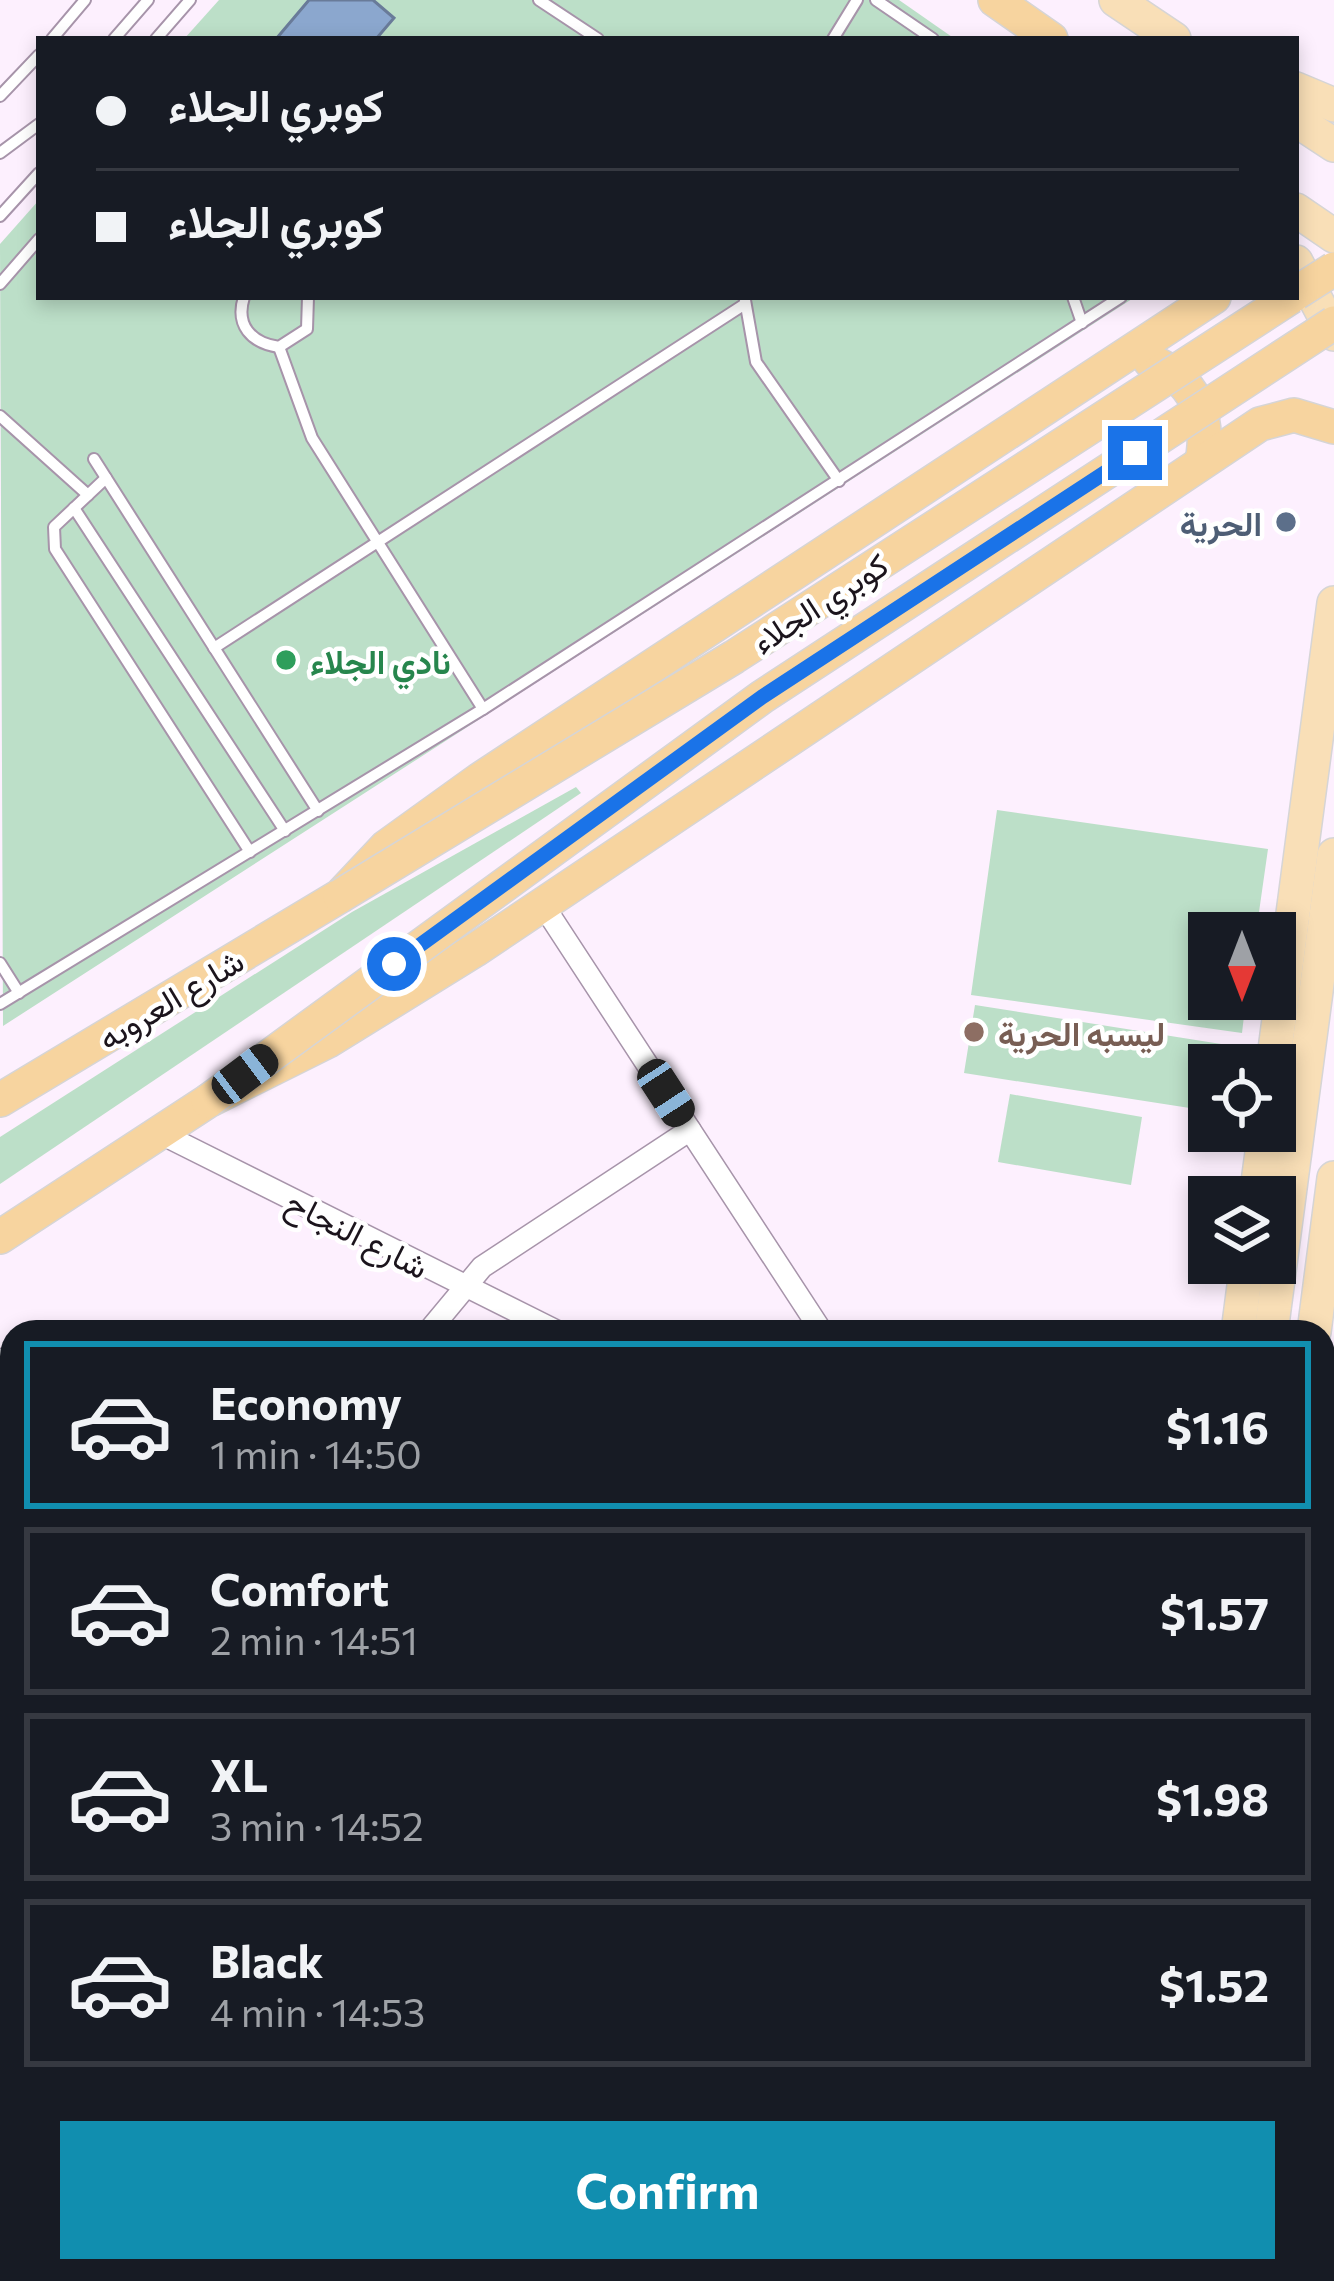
<!DOCTYPE html>
<meta charset="utf-8">
<style>
body{margin:0;font-family:Commissioner,Vazirmatn,sans-serif;background:#20242c;color:#f1f3f6;height:100vh;display:flex;flex-direction:column;font-size:45px;white-space:nowrap}
*{box-sizing:border-box;margin:0}
p{font-size:39px;color:#9ea1a6}
.icon{flex:none;width:66px;height:66px;fill:none;stroke:currentColor;stroke-width:2;stroke-linecap:round;stroke-linejoin:round}
.map{position:relative;flex:1;overflow:hidden}
.sheet{position:absolute;left:0px;top:1320px;width:1335px;height:963px;display:flex;flex-direction:column;background:#171b24;border-radius:36px 36px 0 0;box-shadow:0 6px 18px #0003}
.sheet>*{flex:none}
.guide{position:absolute;left:36px;top:36px;width:1263px;height:264px;border-radius:0px;box-shadow:0 6px 18px #0003;display:grid;align-content:center;height:264px;padding:0 60px;background:#171b24}
.needle{width:78px;rotate:180deg}
.tools{position:absolute;left:1188px;top:912px;display:grid;gap:24px}
.tools a{display:grid;place-items:center;width:108px;height:108px;border-radius:0px;background:#171b24;box-shadow:0 6px 18px #0003;font-size:60px}
.end{position:absolute;width:54px;height:54px;margin:-27px;border:15px solid #1a73e8;background:#fff;box-shadow:0 0 0 6px #fff}
.from{border-radius:50%}
.car{position:absolute;width:36px;height:72px;margin:-36px -18px;border-radius:15px;box-shadow:0 0 9px 3px #0007;background:linear-gradient(#222 24%,#8ab4d8 0 40%,#222 0 76%,#8ab4d8 0 86%,#222 0)}
.guide b{display:flex;align-items:center;gap:42px;height:114px;font-size:45px}
.guide b+b{border-top:3px solid #363941}
.guide i{width:30px;height:30px;background:#f1f3f6}
ul{padding:21px 0 0;list-style:none}
li{display:flex;align-items:center;gap:36px;height:168px;margin:0 24px 18px;padding:0 36px;border:6px solid #363941;border-radius:0px}
li div{flex:1}
li b{display:block;font-size:45px}
li em{font-style:normal;font-weight:700}
li.on{border-color:#118eaf}
li>.icon{width:108px;height:108px;stroke-width:1.5}
.primary-button{display:flex;gap:24px;margin-top:auto;padding:24px 60px}
.primary-button a{flex:1;height:138px;border-radius:0px;background:#118eaf;color:#fff;font-size:48px;font-weight:700;line-height:138px;text-align:center}
.map>svg:first-child{display:block}
.green{fill:#bcdfc8}
.water{fill:#8ba7ce;stroke:#697b99;stroke-width:3}
.lines{fill:none;stroke-linecap:round;stroke-linejoin:round}
.service-casing{stroke:#a794aa;stroke-width:14}
.minor-casing{stroke:#a794aa;stroke-width:24}
.tertiary-casing{stroke:#a794aa;stroke-width:27}
.secondary-casing{stroke:#a794aa;stroke-width:30}
.primary-casing{stroke:#d6d5d6;stroke-width:36}
.trunk-casing{stroke:#d6d5d6;stroke-width:36}
.path{stroke:#847a85;stroke-width:4.5;stroke-dasharray:12 6;stroke-linecap:butt}
.service{stroke:#fff;stroke-width:10}
.minor{stroke:#fff;stroke-width:21}
.tertiary{stroke:#fff;stroke-width:24}
.secondary{stroke:#fff;stroke-width:27}
.primary{stroke:#f9dfb7;stroke-width:33}
.trunk{stroke:#f7d49f;stroke-width:33}
.trunk-bridge-casing{stroke:#d6d5d6;stroke-width:36;stroke-linecap:butt}
.trunk-bridge{stroke:#f7d49f;stroke-width:33}
.wall{fill:#c2b9d1}
.shaded-wall{fill:#9e96aa}
.building{fill:#e2d7f3;stroke:#9e96aa;stroke-width:3}
.route{stroke:#1a73e8;stroke-width:15}
.service-dot{fill:#5c6f8a;stroke:#fff;stroke-width:4.5}
.leisure-dot{fill:#2e9e5b;stroke:#fff;stroke-width:4.5}
.education-dot{fill:#8d6e63;stroke:#fff;stroke-width:4.5}
.labels{text-anchor:middle;dominant-baseline:central;stroke-width:9;stroke-linejoin:round;paint-order:stroke}
.service-label{font-size:33px;font-weight:bold;fill:#4e5e75;stroke:#fff;text-anchor:end}
.street-label{font-size:33px;fill:#1b141c;stroke:#fff}
.leisure-label{font-size:33px;font-weight:bold;fill:#27864d;stroke:#fff;text-anchor:start}
.education-label{font-size:33px;font-weight:bold;fill:#785e54;stroke:#fff;text-anchor:start}
</style>
<div class="map">
<svg width="1334" height="2281" viewBox="0 0 1334 2281">
<rect width="100%" height="100%" fill="#fdf0fe"/>
<g class="green">
<polygon points="219,0 899,0 955,39 184,39"/>
<polygon points="39,200 39,297 1135,297 3,1026 0,244"/>
<polygon points="576,787 581,793 0,1184 0,1137 352,912"/>
<polygon points="997,810 1268,849 1256,933 1209,933 1209,999 1246,999 1242,1033 971,995"/>
<polygon points="975,1005 1240,1047 1238,1065 1209,1065 1209,1111 964,1073"/>
<polygon points="1010,1094 1142,1117 1131,1185 998,1162"/>
<polygon points="1323,1846 1334,1859 1334,2059 1323,2071"/>
</g>
<polygon class="water" points="309,0 373,0 394,18 376,39 276,39"/>
<g class="lines">
<g class="service-casing">
<g id="service">
<polyline points="539,0 598,39"/>
<polyline points="876,0 933,39"/>
<polyline points="52,39 85,0"/>
<polyline points="114,39 148,0"/>
<polyline points="156,39 190,0"/>
<polyline points="833,39 857,0"/>
<polyline points="0,96 39,55"/>
<polyline points="0,153 39,124"/>
<polyline points="0,216 39,173"/>
<polyline points="0,284 39,239"/>
<path d="M 244,297 C 235,325 251,343 279,347 L 307,329 L 308,297"/>
<polyline points="1073,297 1082,323"/>
<polyline points="745,300 756,362 839,481"/>
<polyline points="279,347 312,438 483,709"/>
<polyline points="0,416 88,495"/>
<polyline points="94,459 318,811"/>
<polyline points="106,478 54,527 55,549 250,852"/>
<polyline points="74,508 285,831"/>
<polyline points="214,648 745,304"/>
<polyline points="0,963 19,993"/>
<polyline points="0,1004 483,709 1121,297"/>
</g>
</g>
<g class="minor-casing">
<g id="minor">
<polyline points="543,905 822,1332"/>
<polyline points="160,1133 558,1332"/>
<polyline points="428,1332 482,1267 690,1130"/>
<polyline points="0,1492 12,1467"/>
<polyline points="0,1542 12,1519"/>
<polyline points="0,1678 12,1684"/>
<polyline points="0,1738 12,1727"/>
<polyline points="0,1975 12,1967"/>
<polyline points="21,2281 37,2271"/>
<polyline points="63,2281 78,2271"/>
</g>
</g>
<g class="tertiary-casing">
<g id="tertiary">
<polyline points="0,1361 12,1367"/>
<polyline points="0,1397 12,1403"/>
</g>
</g>
<g class="secondary-casing">
<g id="secondary">
<polyline points="1323,1827 1334,1838"/>
<polyline points="1323,2092 1334,2082"/>
<polyline points="1141,2281 1142,2271"/>
<polyline points="1201,2281 1202,2271"/>
</g>
</g>
<g class="primary-casing">
<g id="primary">
<polyline points="1116,0 1174,39"/>
<polyline points="1296,89 1334,105"/>
<polyline points="1296,120 1334,145"/>
<polyline points="1296,210 1334,236"/>
<polyline points="1296,262 1334,334"/>
<polyline points="1273,1065 1334,603"/>
<polyline points="1256,1197 1265,1131"/>
<polyline points="1238,1332 1247,1263"/>
<polyline points="1271,1332 1334,855"/>
<polyline points="1314,1332 1334,1178"/>
<polyline points="1323,1487 1334,1403"/>
<polyline points="669,2281 685,2271"/>
<polyline points="806,2281 821,2271"/>
</g>
</g>
<g class="trunk-casing">
<g id="trunk">
<polyline points="995,0 1051,39"/>
<path d="M 1150,361 C 1193,378 1211,416 1202,461"/>
<polyline points="0,1100 340,896 386,847 479,780 1214,297"/>
<polyline points="0,1237 208,1101 328,1041 475,950 1260,424 1294,415 1334,427"/>
</g>
</g>
<polyline class="path" points="1323,2025 1334,2029"/>
<use href="#service" class="service"/>
<use href="#minor" class="minor"/>
<use href="#tertiary" class="tertiary"/>
<use href="#secondary" class="secondary"/>
<use href="#primary" class="primary"/>
<use href="#trunk" class="trunk"/>
<g class="trunk-bridge-casing">
<g id="trunk-bridge">
<polyline points="1296,293 1334,269"/>
<polyline points="340,896 734,657 1291,297"/>
<polyline points="208,1101 762,697 1334,323"/>
</g>
</g>
<use href="#trunk-bridge" class="trunk-bridge"/>
</g>
<polygon class="wall" points="379,2271 560,2271 546,2281 375,2281"/>
<polygon class="shaded-wall" points="519,2271 560,2271 546,2281 505,2281"/>
<polygon class="building" points="400,2271 519,2271 505,2281 407,2281"/>
<g class="lines">
<polyline class="route" points="394,964 762,697 1135,453"/>
</g>
<circle class="service-dot" cx="1286" cy="522" r="12"/>
<circle class="leisure-dot" cx="286" cy="660" r="12"/>
<circle class="education-dot" cx="974" cy="1032" r="12"/>
<g class="labels">
<g class="service-label">
<text x="1262" y="522">الحرية</text>
</g>
<g class="street-label">
<text transform="translate(819 602) rotate(-33)">كوبري الجلاء</text>
<text transform="translate(170 998) rotate(-31)">شارع العروبه</text>
<text transform="translate(358 1233) rotate(27)">شارع النجاح</text>
</g>
<g class="leisure-label">
<text x="310" y="660">نادي الجلاء</text>
</g>
<g class="education-label">
<text x="998" y="1032">ليسبه الحرية</text>
</g>
</g>
</svg>
<div class="tools">
<a><svg class="needle" viewBox="-14 -14 28 28"><path d="M0-13l5 13h-10z" fill="#e53935"/><path d="M0 13l5-13h-10z" fill="#9ea1a6"/></svg></a>
<a><svg class="icon" aria-label="locate" viewBox="0 0 24 24"><circle cx="12" cy="12" r="6"/><path d="M12 2v4M12 18v4M2 12h4M18 12h4"/></svg></a>
<a><svg class="icon" aria-label="layers" viewBox="0 0 24 24"><path d="M12 4l9 5-9 5-9-5zM3 14l9 5 9-5"/></svg></a>
</div>
<i class="end from" style="left:394px;top:964px"></i>
<i class="end" style="left:1135px;top:453px"></i>
<i class="car" style="left:245px;top:1074px;rotate:53deg"></i>
<i class="car" style="left:666px;top:1093px;rotate:147deg"></i>
<div class="guide">
<b><i class="from"></i>كوبري الجلاء</b>
<b><i></i>كوبري الجلاء</b>
</div>
<section class="sheet">
<ul>
<li class="on"><svg class="icon" aria-label="car" viewBox="0 0 24 24"><path d="M5 17H2v-5l4-1 3-4h7l3 4 3 1v5h-3M9 17h6M6 11h13"/><circle cx="7" cy="17" r="2"/><circle cx="17" cy="17" r="2"/></svg><div><b>Economy</b><p>1 min · 14:50</p></div><em>$1.16</em></li>
<li><svg class="icon" aria-label="car" viewBox="0 0 24 24"><path d="M5 17H2v-5l4-1 3-4h7l3 4 3 1v5h-3M9 17h6M6 11h13"/><circle cx="7" cy="17" r="2"/><circle cx="17" cy="17" r="2"/></svg><div><b>Comfort</b><p>2 min · 14:51</p></div><em>$1.57</em></li>
<li><svg class="icon" aria-label="car" viewBox="0 0 24 24"><path d="M5 17H2v-5l4-1 3-4h7l3 4 3 1v5h-3M9 17h6M6 11h13"/><circle cx="7" cy="17" r="2"/><circle cx="17" cy="17" r="2"/></svg><div><b>XL</b><p>3 min · 14:52</p></div><em>$1.98</em></li>
<li><svg class="icon" aria-label="car" viewBox="0 0 24 24"><path d="M5 17H2v-5l4-1 3-4h7l3 4 3 1v5h-3M9 17h6M6 11h13"/><circle cx="7" cy="17" r="2"/><circle cx="17" cy="17" r="2"/></svg><div><b>Black</b><p>4 min · 14:53</p></div><em>$1.52</em></li>
</ul>
<div class="primary-button"><a>Confirm</a></div>
</section>
</div>
